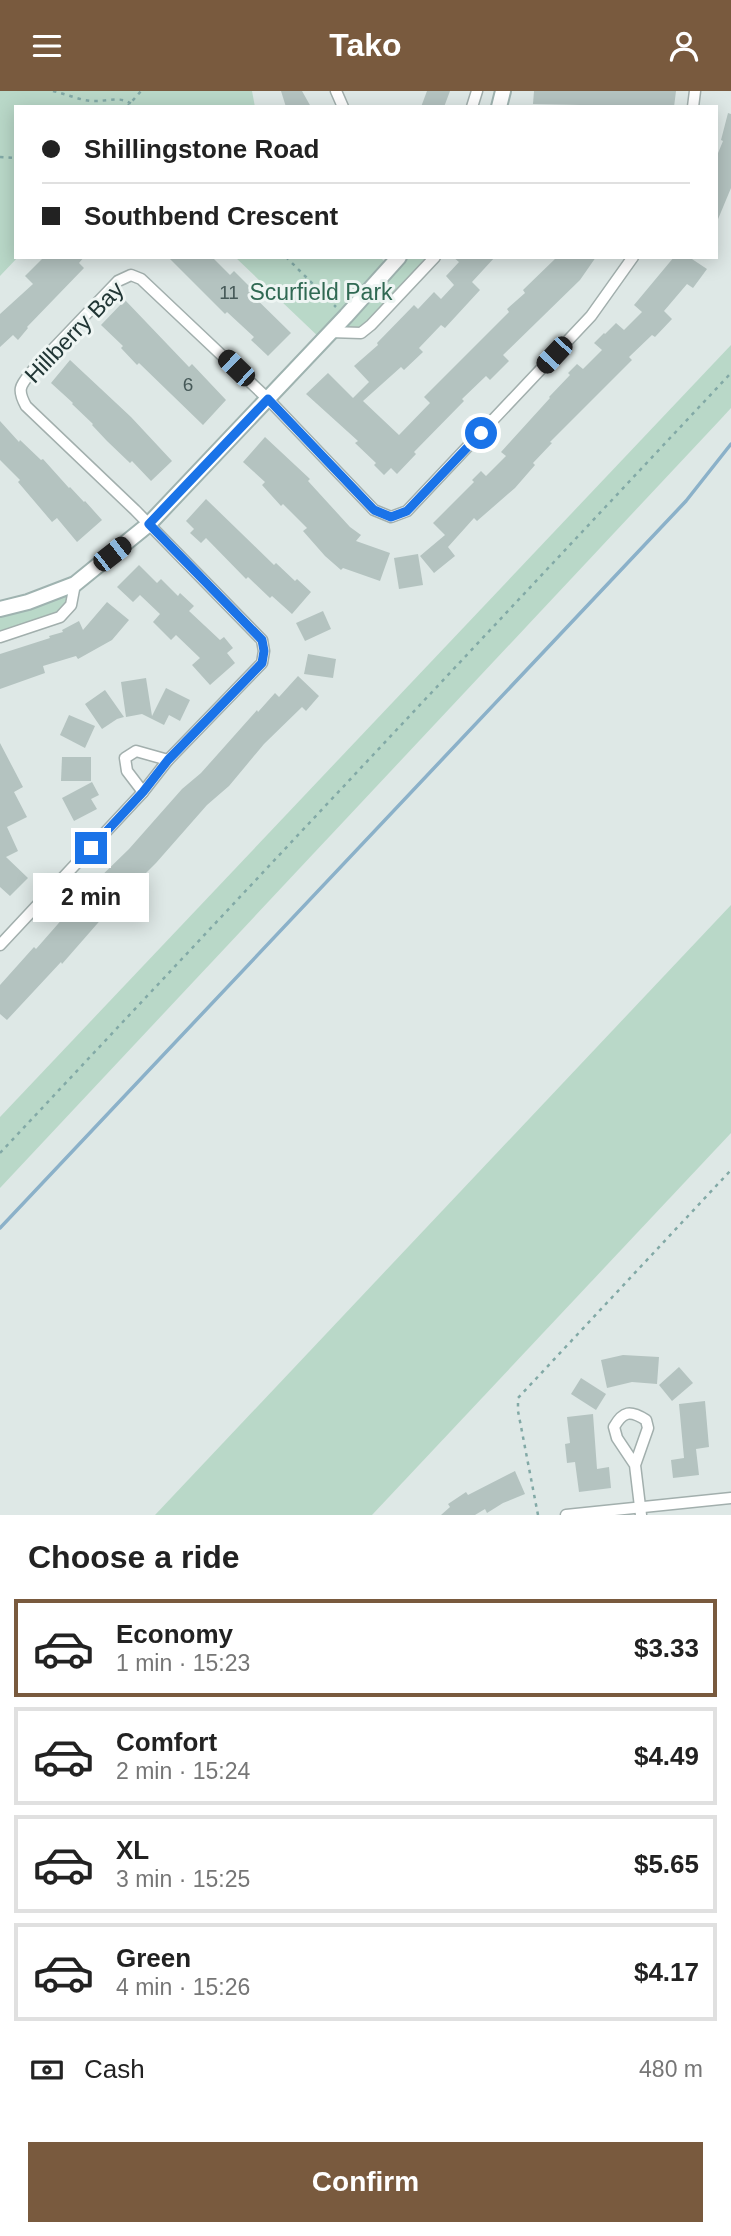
<!DOCTYPE html>
<meta charset="utf-8">
<style>
body{margin:0;font-family:Helvetica,sans-serif;background:#f2f2f2;color:#222;height:100vh;display:flex;flex-direction:column;font-size:26px;white-space:nowrap}
*{box-sizing:border-box;margin:0}
p{font-size:23px;color:#767676}
.icon{flex:none;width:38px;height:38px;fill:none;stroke:currentColor;stroke-width:2;stroke-linecap:round;stroke-linejoin:round}
.map{position:relative;height:1424px;overflow:hidden}
.side{display:flex;flex-direction:column;background:#fff;flex:1}
.side>*{flex:none}
.hud{position:absolute;left:14px;top:14px;width:704px;height:154px;border-radius:0px;box-shadow:0 4px 18px #0003;display:grid;align-content:center;height:154px;padding:0 28px;background:#fff}
.end{position:absolute;width:32px;height:32px;margin:-16px;border:9px solid #1a73e8;background:#fff;box-shadow:0 0 0 4px #fff}
.from{border-radius:50%}
.bubble{position:absolute;height:49px;border-radius:0px;background:#fff;box-shadow:0 4px 18px #0003;font-size:23px;font-weight:800;line-height:49px;text-align:center}
.car{position:absolute;width:21px;height:42px;margin:-21px -10px;border-radius:9px;box-shadow:0 0 5px 2px #0007;background:linear-gradient(#222 24%,#8ab4d8 0 40%,#222 0 76%,#8ab4d8 0 86%,#222 0)}
.hud b{display:flex;align-items:center;gap:24px;height:66px;font-size:26px}
.hud b+b{border-top:2px solid #e0e0e0}
.hud i{width:18px;height:18px;background:#222}
ul{padding:0;list-style:none}
li{display:flex;align-items:center;gap:21px;height:98px;margin:0 14px 10px;padding:0 14px;border:4px solid #e0e0e0;border-radius:0px}
li div{flex:1}
li b{display:block;font-size:26px}
li em{font-style:normal;font-weight:800}
li.active{border-color:#795a3e}
li>.icon{width:63px;height:63px;stroke-width:1.5}
h2{padding:0 28px;font-size:32px;line-height:84px}
.pay{display:flex;align-items:center;gap:18px;height:77px;padding:0 28px;font-size:26px}
.pay p{margin-inline-start:auto}
.cta{display:flex;gap:14px;margin-top:auto;padding:14px 28px}
.cta a{flex:1;height:80px;border-radius:0px;background:#795a3e;color:#fff;font-size:28px;font-weight:800;line-height:80px;text-align:center}
header{display:flex;justify-content:space-between;align-items:center;height:91px;padding:0 28px;background:#795a3e;color:#fff;font-size:32px;font-weight:800}
.map>svg:first-child{display:block}
.green{fill:#b9d8c8}
.lines{fill:none;stroke-linecap:round;stroke-linejoin:round}
.stream{stroke:#8bb1c9;stroke-width:3.5}
.building{fill:#b4c3c0}
.street-casing{stroke:#a2afad;stroke-width:13}
.secondary-casing{stroke:#9fb3b0;stroke-width:18}
.path{stroke:#82a9a6;stroke-width:2.5;stroke-dasharray:3.5 5;stroke-linecap:butt}
.street{stroke:#fff;stroke-width:10}
.secondary{stroke:#fff;stroke-width:14}
.route{stroke:#1a73e8;stroke-width:9}
.labels{text-anchor:middle;dominant-baseline:central;stroke-width:6;stroke-linejoin:round;paint-order:stroke}
.number-label{font-size:19px;fill:#465958}
.park-label{font-size:23px;fill:#306953;stroke:#eef5f3}
.street-label{font-size:23px;fill:#213635;stroke:#eef5f3}
</style>
<header><svg class="icon" aria-label="menu" viewBox="0 0 24 24"><path d="M4 6h16M4 12h16M4 18h16"/></svg>Tako<svg class="icon" aria-label="person" viewBox="0 0 24 24"><circle cx="12" cy="8" r="4"/><path d="M4 21q1-7 8-7t8 7"/></svg></header>
<div class="map">
<svg width="731" height="1424" viewBox="0 0 731 1424">
<rect width="100%" height="100%" fill="#dee8e6"/>
<g class="green">
<polygon points="0,0 252,0 255,16 16,16 16,166 18,166 0,185"/>
<polygon points="235,166 380,166 392,178 402,166 440,166 367,241 339,234 323,250"/>
<polygon points="731,254 731,317 720,329 0,1097 0,1026"/>
<polygon points="75,493 71,514 60,526 0,546 0,518"/>
<polygon points="731,814 731,1042 372,1424 155,1424"/>
</g>
<g class="lines">
<polyline class="stream" points="0,1137 686,410 731,353"/>
</g>
<g class="building">
<polygon points="281,0 302,0 311,16 286,16"/>
<polygon points="427,0 450,0 444,16 421,16"/>
<polygon points="534,0 676,0 674,16 533,13"/>
<polygon points="728,22 731,23 731,97 716,133 716,67 723,50 721,49"/>
<polygon points="44,166 84,166 79,172 84,177 27,236 28,237 18,249 13,244 0,256 0,223 33,193 25,185"/>
<polygon points="168,166 212,166 230,184 234,180 251,197 248,200 291,242 268,265 251,249 254,246 227,221 225,223"/>
<polygon points="453,166 495,166 472,191 480,199 445,237 441,234 419,257 423,261 404,279 401,276 363,310 399,344 430,312 424,306 509,221 507,218 525,202 523,199 557,166 596,166 580,189 503,264 509,270 490,289 486,285 462,308 464,310 414,361 416,363 397,383 391,377 384,384 374,374 376,372 355,352 358,350 306,303 328,282 353,307 369,291 354,275 378,254 377,252 414,214 418,218 434,201 441,208 454,194 446,185 459,171"/>
<polygon points="674,166 689,166 707,178 693,197 687,193 664,220 672,228 655,246 652,244 629,266 632,269 550,351 552,352 533,372 535,374 515,397 477,430 474,427 448,456 455,465 434,482 420,465 445,444 433,432 474,391 472,389 481,380 486,385 506,365 501,361 550,307 549,306 570,284 568,282 577,273 583,278 602,259 594,252 604,242 605,243 616,232 624,239 642,221 634,214"/>
<polygon points="125,209 189,276 192,273 226,309 203,334 139,272 137,274 121,257 123,255 101,234"/>
<polygon points="70,269 131,326 172,370 151,390 132,370 130,372 107,350 92,334 93,333 72,313 73,312 51,292"/>
<polygon points="0,330 19,351 20,349 41,369 43,368 69,397 70,396 84,411 85,410 102,429 77,451 57,427 52,431 18,391 20,389 0,369"/>
<polygon points="265,346 310,388 308,390 350,436 361,444 356,450 390,462 380,490 343,477 341,479 325,465 303,440 307,437 283,413 281,415 262,394 265,391 243,371"/>
<polygon points="206,408 274,474 276,472 295,490 297,488 311,501 292,523 272,505 270,507 248,486 246,488 206,447 201,452 190,442 194,438 186,430"/>
<polygon points="418,463 423,494 399,498 394,467"/>
<polygon points="139,474 157,492 161,488 178,505 180,502 194,515 189,520 220,549 224,546 233,557 227,562 235,572 210,594 192,574 200,567 176,544 171,549 153,531 160,523 140,504 133,511 117,496"/>
<polygon points="107,511 129,529 112,549 78,568 76,565 43,575 45,582 0,598 0,563 50,547 49,545 63,541 62,539 79,530 83,539"/>
<polygon points="323,520 331,538 305,550 296,532"/>
<polygon points="308,563 336,568 333,587 304,583"/>
<polygon points="298,585 319,605 306,620 302,616 264,653 229,695 207,714 156,772 111,817 62,873 61,871 7,929 0,923 0,894 34,856 36,858 93,793 129,758 182,698 201,682 257,619 258,621 275,602 279,606"/>
<polygon points="146,587 152,625 166,597 190,609 180,630 169,624 164,634 142,623 126,626 121,591"/>
<polygon points="105,599 124,626 117,628 102,638 85,613"/>
<polygon points="69,624 95,635 85,657 60,644"/>
<polygon points="0,652 23,696 14,701 27,726 7,736 18,760 6,766 28,787 10,805 0,796"/>
<polygon points="62,666 91,666 91,690 61,690"/>
<polygon points="92,691 99,704 91,708 97,718 74,730 62,707"/>
<polygon points="623,1264 659,1266 657,1293 632,1291 607,1297 601,1269"/>
<polygon points="679,1276 693,1292 672,1310 659,1294"/>
<polygon points="581,1287 606,1303 596,1319 571,1303"/>
<polygon points="705,1310 709,1356 696,1358 699,1384 673,1387 671,1369 684,1367 679,1313"/>
<polygon points="593,1323 597,1378 609,1376 611,1397 579,1401 575,1371 567,1372 565,1353 570,1352 567,1326"/>
<polygon points="515,1380 525,1403 503,1412 487,1422 485,1418 475,1424 441,1424 450,1416 448,1413 466,1401 468,1404"/>
</g>
<g class="lines">
<g class="street-casing">
<g id="street">
<polyline points="336,0 343,16"/>
<polyline points="472,16 477,0"/>
<polyline points="693,16 695,0"/>
<polyline points="330,241 361,242 371,234 435,166"/>
<polyline points="0,546 60,526 71,514 75,493"/>
<polyline points="143,701 127,680 125,667 136,660 168,669"/>
<path d="M 0,854 L 143,701 L 168,669 L 262,572 L 264,560 L 262,549 L 135,419 L 26,315 C 16,297 21,294 33,279 L 118,190 L 131,184 L 141,188 L 268,308 L 374,419 L 391,426 L 407,420 L 591,225 L 633,166"/>
<path d="M 635,1374 L 648,1337 L 646,1329 C 630,1319 623,1320 614,1336 L 617,1347 L 635,1374 L 641,1424"/>
<polyline points="566,1424 731,1407"/>
</g>
</g>
<g class="secondary-casing">
<g id="secondary">
<polyline points="499,16 503,0"/>
<polyline points="0,518 28,511 75,493 149,433 346,225 399,166"/>
</g>
</g>
<g class="path">
<path d="M 53,0 C 66,3 79,9 92,10 C 108,11 122,3 135,16"/>
<polyline points="127,16 141,0"/>
<polyline points="0,66 16,67"/>
<polyline points="286,166 336,216"/>
<polyline points="0,1062 731,282"/>
<polyline points="538,1424 518,1320 518,1307 731,1079"/>
</g>
<use href="#street" class="street"/>
<use href="#secondary" class="secondary"/>
</g>
<g class="lines">
<polyline class="route" points="91,757 143,701 168,669 262,572 264,560 262,549 149,433 268,308 374,419 391,426 407,420 481,342"/>
</g>
<g class="labels">
<g class="number-label">
<text x="229" y="201">11</text>
<text x="188" y="293">6</text>
</g>
<g class="park-label">
<text x="321" y="201">Scurfield Park</text>
</g>
<g class="street-label">
<text transform="translate(74 241) rotate(-46)">Hillberry Bay</text>
</g>
</g>
</svg>
<i class="end from" style="left:481px;top:342px"></i>
<i class="end" style="left:91px;top:757px"></i>
<div class="bubble" style="left:33px;top:782px;width:116px">2 min</div>
<i class="car" style="left:554px;top:264px;rotate:223deg"></i>
<i class="car" style="left:236px;top:277px;rotate:314deg"></i>
<i class="car" style="left:112px;top:463px;rotate:52deg"></i>
<div class="hud">
<b><i class="from"></i>Shillingstone Road</b>
<b><i></i>Southbend Crescent</b>
</div>
</div>
<section class="side">
<h2>Choose a ride</h2>
<ul>
<li class="active"><svg class="icon" aria-label="car" viewBox="0 0 24 24"><path d="M5 17H2v-5l4-1 3-4h7l3 4 3 1v5h-3M9 17h6M6 11h13"/><circle cx="7" cy="17" r="2"/><circle cx="17" cy="17" r="2"/></svg><div><b>Economy</b><p>1 min · 15:23</p></div><em>$3.33</em></li>
<li><svg class="icon" aria-label="car" viewBox="0 0 24 24"><path d="M5 17H2v-5l4-1 3-4h7l3 4 3 1v5h-3M9 17h6M6 11h13"/><circle cx="7" cy="17" r="2"/><circle cx="17" cy="17" r="2"/></svg><div><b>Comfort</b><p>2 min · 15:24</p></div><em>$4.49</em></li>
<li><svg class="icon" aria-label="car" viewBox="0 0 24 24"><path d="M5 17H2v-5l4-1 3-4h7l3 4 3 1v5h-3M9 17h6M6 11h13"/><circle cx="7" cy="17" r="2"/><circle cx="17" cy="17" r="2"/></svg><div><b>XL</b><p>3 min · 15:25</p></div><em>$5.65</em></li>
<li><svg class="icon" aria-label="car" viewBox="0 0 24 24"><path d="M5 17H2v-5l4-1 3-4h7l3 4 3 1v5h-3M9 17h6M6 11h13"/><circle cx="7" cy="17" r="2"/><circle cx="17" cy="17" r="2"/></svg><div><b>Green</b><p>4 min · 15:26</p></div><em>$4.17</em></li>
</ul>
<div class="pay"><svg class="icon" aria-label="cash" viewBox="0 0 24 24"><path d="M3 7h18v10H3z"/><circle cx="12" cy="12" r="2"/></svg>Cash<p>480 m</p></div>
<div class="cta"><a>Confirm</a></div>
</section>
